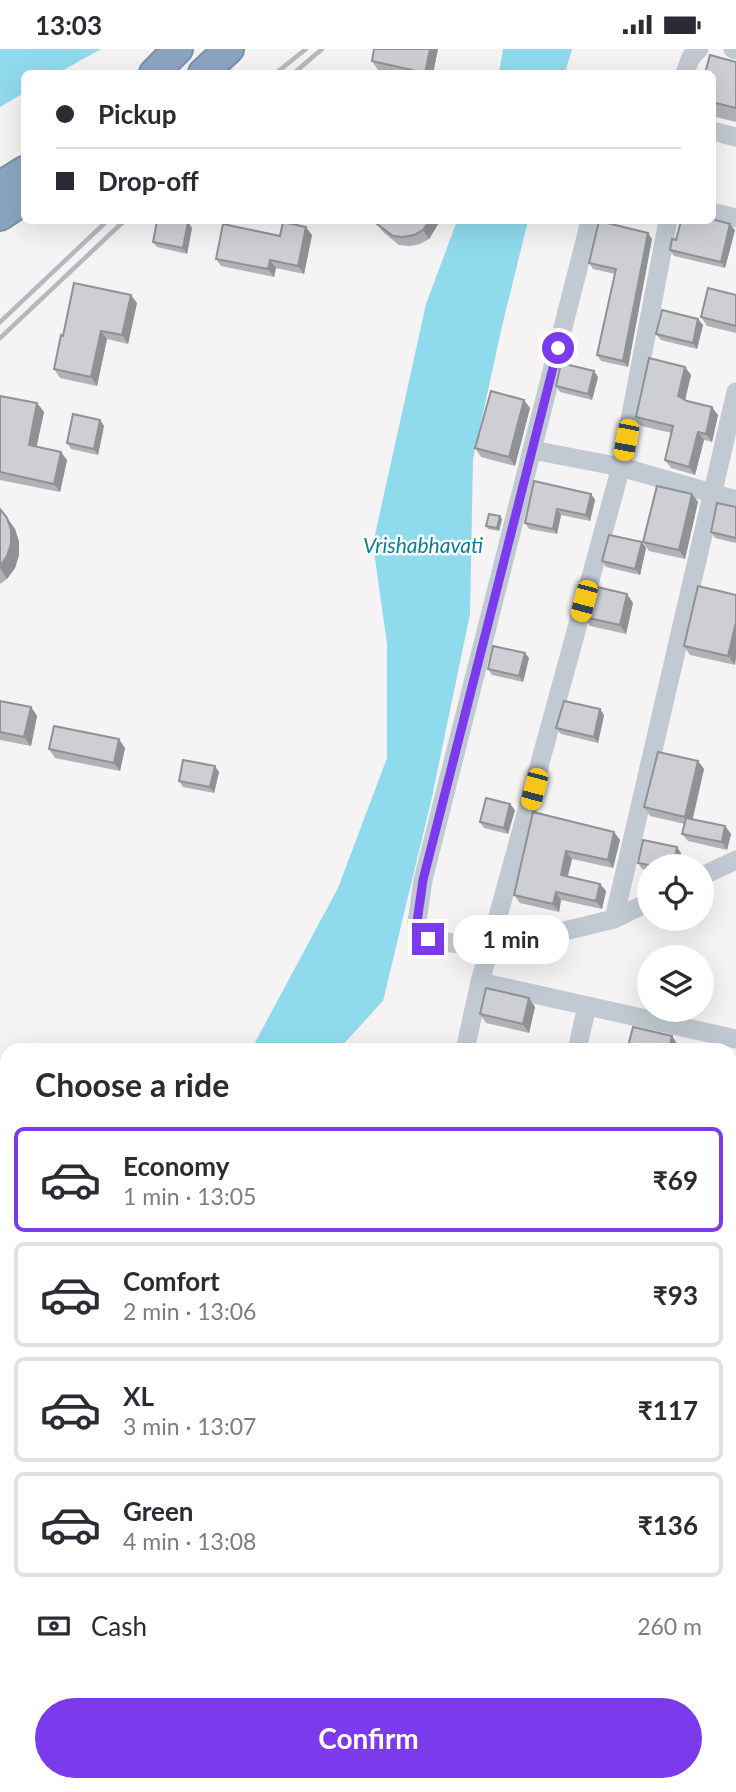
<!DOCTYPE html>
<meta charset="utf-8">
<style>
body{margin:0;font-family:Lato,sans-serif;background:#f7f7f7;color:#2b2b33;height:100vh;display:flex;flex-direction:column;font-size:26px;white-space:nowrap}
*{box-sizing:border-box;margin:0}
p{font-size:23px;color:#7c7c81}
.icon{flex:none;width:38px;height:38px;fill:none;stroke:currentColor;stroke-width:2;stroke-linecap:round;stroke-linejoin:round}
.map{position:relative;flex:1;overflow:hidden}
.side{position:absolute;left:0px;top:994px;width:737px;height:749px;display:flex;flex-direction:column;background:#fff;border-radius:21px 21px 0 0;box-shadow:0 7px 28px #0002}
.side>*{flex:none}
.hud{position:absolute;left:21px;top:21px;width:695px;height:154px;border-radius:10px;box-shadow:0 7px 28px #0002;display:grid;align-content:center;height:154px;padding:0 35px;background:#fff}
.tools{position:absolute;left:637px;top:805px;display:grid;gap:14px}
.tools a{display:grid;place-items:center;width:77px;height:77px;border-radius:50%;background:#fff;box-shadow:0 7px 28px #0002;font-size:35px}
.end{position:absolute;width:32px;height:32px;margin:-16px;border:9px solid #7c3aed;background:#fff;box-shadow:0 0 0 4px #fff}
.from{border-radius:50%}
.bubble{position:absolute;height:49px;border-radius:24px;background:#fff;box-shadow:0 7px 28px #0002;font-size:23px;font-weight:700;line-height:49px;text-align:center}
.car{position:absolute;width:21px;height:42px;margin:-21px -10px;border-radius:9px;box-shadow:0 0 5px 2px #0007;background:linear-gradient(#f5c518 24%,#345 0 40%,#f5c518 0 76%,#345 0 86%,#f5c518 0)}
.hud b{display:flex;align-items:center;gap:24px;height:66px;font-size:26px}
.hud b+b{border-top:2px solid #e1e1e2}
.hud i{width:18px;height:18px;background:#2b2b33}
ul{padding:0;list-style:none}
li{display:flex;align-items:center;gap:21px;height:105px;margin:0 14px 10px;padding:0 21px;border:4px solid #e1e1e2;border-radius:10px}
li div{flex:1}
li b{display:block;font-size:26px}
li em{font-style:normal;font-weight:700}
li.selected{border-color:#7c3aed}
li>.icon{width:63px;height:63px;stroke-width:1.5}
h2{padding:0 35px;font-size:32px;line-height:84px}
.pay{display:flex;align-items:center;gap:18px;height:77px;padding:0 35px;font-size:26px}
.pay p{margin-inline-start:auto}
.cta{display:flex;gap:14px;margin-top:auto;padding:14px 35px}
.cta a{flex:1;height:80px;border-radius:42px;background:#7c3aed;color:#fff;font-size:28px;font-weight:700;line-height:80px;text-align:center}
.status{display:flex;justify-content:space-between;align-items:center;height:49px;padding:0 35px;background:#fff;direction:ltr}
.status svg{height:19px;fill:currentColor}
.map>svg:first-child{display:block}
.education{fill:#e6e4e5}
.green{fill:#c3f1d5}
.water{fill:#90daee}
.lines{fill:none;stroke-linecap:round;stroke-linejoin:round}
.highway-casing{stroke:#7690ad;stroke-width:32}
.minor{stroke:#c1cad2;stroke-width:19}
.highway{stroke:#8ba5c1;stroke-width:28}
.rail{stroke:#b5b8bd;stroke-width:4.5}
.wall{fill:#b0b2b7}
.shaded-wall{fill:#909195}
.building{fill:#cdcfd5;stroke:#909195;stroke-width:2}
.route{stroke:#7c3aed;stroke-width:9}
.labels{text-anchor:middle;dominant-baseline:central;stroke-width:5;stroke-linejoin:round;paint-order:stroke}
.water-label{font-size:21px;font-style:italic;fill:#0c7c9b;stroke:#fff}
</style>
<div class="status"><b>13:03</b><svg viewBox="0 0 49 12"><path d="M0 12V9h3v3zM5 12V6h3v6zM10 12V3h3v9zM15 12V0h3v12zM26 1h20v11H26zM47 4h2v5h-2z"/></svg></div>
<div class="map">
<svg width="736" height="1743" viewBox="0 0 736 1743">
<rect width="100%" height="100%" fill="#f5f3f3"/>
<polygon class="education" points="147,1736 385,1736 383,1743 146,1743"/>
<polygon class="green" points="7,1172 7,1736 147,1736 146,1743 0,1743 0,1173"/>
<g class="water">
<polygon points="0,0 101,0 58,24 24,24 24,44 0,58"/>
<polygon points="503,0 572,0 565,24 499,24"/>
<polygon points="457,172 528,172 502,277 473,410 470,565 432,748 383,952 338,1001 251,1001 338,839 387,709 387,595 373,495 426,255"/>
<polygon points="7,1103 7,1172 0,1173 0,1105"/>
</g>
<g class="lines">
<g class="highway-casing">
<g id="highway">
<polyline points="154,24 178,0"/>
<polyline points="203,24 229,0"/>
<polyline points="0,137 24,122"/>
<polyline points="0,167 24,151"/>
</g>
</g>
<g class="minor">
<polyline points="733,0 736,1"/>
<polyline points="685,24 691,8 699,0"/>
<polyline points="712,82 736,88"/>
<polyline points="712,163 736,169"/>
<polyline points="590,172 423,831 417,873 428,890 490,900 614,870 649,853"/>
<polyline points="532,401 621,418 736,451"/>
<polyline points="702,827 736,811"/>
<polyline points="614,870 736,343"/>
<polyline points="480,933 736,990"/>
<polyline points="465,1001 480,933 621,418 668,172"/>
<polyline points="577,1001 587,957"/>
<polyline points="0,1059 7,1057"/>
<polyline points="730,1719 736,1722"/>
<polyline points="414,1736 438,1743"/>
</g>
<use href="#highway" class="highway"/>
<g class="rail">
<polyline points="276,24 306,0"/>
<polyline points="294,24 322,0"/>
<polyline points="0,273 107,172"/>
<polyline points="0,289 124,172"/>
</g>
</g>
<g class="wall">
<polygon points="374,0 438,0 433,24 393,24 378,21 372,12"/>
<polygon points="736,13 736,73 712,67 712,24"/>
<polygon points="440,172 429,190 420,195 410,197 399,196 383,183 377,175"/>
<polygon points="188,173 192,179 187,205 157,198 153,193"/>
<polygon points="735,181 725,219 674,207 670,201 676,191"/>
<polygon points="312,186 304,225 276,219 274,228 221,217 216,210 280,187"/>
<polygon points="652,190 628,318 601,312 597,306 615,225 593,220 589,214"/>
<polygon points="736,246 736,284 707,277 701,268"/>
<polygon points="137,254 128,295 107,290 97,337 60,329 54,320 63,287"/>
<polygon points="698,270 703,276 697,300 661,291 656,285"/>
<polygon points="685,318 691,326 685,351 718,366 712,393 704,391 695,426 671,419 665,411 672,384 641,377 636,368"/>
<polygon points="598,328 592,351 560,343 556,337"/>
<polygon points="0,348 37,354 44,363 36,398 67,411 60,443 0,431"/>
<polygon points="530,359 515,417 481,408 475,399"/>
<polygon points="100,371 104,377 98,406 71,400 67,394"/>
<polygon points="591,445 595,451 590,472 561,466 557,485 529,480 525,474"/>
<polygon points="692,445 698,453 685,510 649,502 643,493"/>
<polygon points="736,458 736,494 715,489 711,483"/>
<polygon points="0,460 15,480 19,493 19,506 15,519 7,530 0,535"/>
<polygon points="502,470 499,482 488,480 486,477"/>
<polygon points="642,493 646,499 640,526 606,518 602,512"/>
<polygon points="698,537 735,616 690,606 684,597"/>
<polygon points="633,554 626,585 590,577 584,568"/>
<polygon points="525,604 529,609 523,633 492,626 488,620"/>
<polygon points="0,652 31,658 37,667 31,697 0,691"/>
<polygon points="604,666 598,694 561,685 556,679"/>
<polygon points="125,699 120,722 55,709 49,700"/>
<polygon points="704,720 693,770 725,777 731,785 727,801 688,792 682,785 685,775 650,767 644,758"/>
<polygon points="219,723 214,744 183,738 179,732"/>
<polygon points="515,761 508,785 484,779 480,773"/>
<polygon points="533,763 614,783 620,791 613,819 572,810 568,827 600,835 606,842 602,860 561,851 559,863 520,854 514,846"/>
<polygon points="681,804 678,817 649,817 649,821 642,820 638,814"/>
<polygon points="529,949 535,958 529,984 486,974 480,965"/>
<polygon points="320,1736 342,1736 342,1740"/>
</g>
<g class="shaded-wall">
<polygon points="430,0 438,0 433,24 426,24"/>
<polygon points="429,172 440,172 429,190 423,181"/>
<polygon points="188,173 192,179 187,205 183,199"/>
<polygon points="730,175 735,181 725,219 721,213"/>
<polygon points="306,178 312,186 304,225 298,217"/>
<polygon points="648,184 652,190 628,318 623,312"/>
<polygon points="270,211 276,219 274,228 268,220"/>
<polygon points="131,246 137,254 128,295 122,286"/>
<polygon points="698,270 703,276 697,300 693,294"/>
<polygon points="101,282 107,290 97,337 91,328"/>
<polygon points="685,318 691,326 684,355 678,347"/>
<polygon points="594,322 598,328 592,351 588,345"/>
<polygon points="524,351 530,359 515,417 509,408"/>
<polygon points="37,354 44,363 35,405 29,396"/>
<polygon points="712,358 718,366 712,393 706,385"/>
<polygon points="100,371 104,377 98,406 94,400"/>
<polygon points="698,383 704,391 695,426 689,418"/>
<polygon points="61,403 67,411 60,443 54,435"/>
<polygon points="591,445 595,451 590,472 586,466"/>
<polygon points="692,445 698,453 685,510 679,501"/>
<polygon points="557,460 561,466 557,485 553,480"/>
<polygon points="500,467 502,470 499,482 497,479"/>
<polygon points="7,469 15,480 19,493 19,506 15,519 7,530 0,519"/>
<polygon points="642,493 646,499 640,526 635,520"/>
<polygon points="627,545 633,554 626,585 620,576"/>
<polygon points="736,573 736,609 735,616 728,607"/>
<polygon points="525,604 529,609 523,633 519,627"/>
<polygon points="31,658 37,667 31,697 24,688"/>
<polygon points="600,660 604,666 598,694 594,688"/>
<polygon points="119,690 125,699 120,722 114,714"/>
<polygon points="698,712 704,720 691,776 685,768"/>
<polygon points="215,717 219,723 214,744 210,738"/>
<polygon points="510,755 515,761 508,785 504,779"/>
<polygon points="725,777 731,785 727,801 722,793"/>
<polygon points="614,783 620,791 613,819 608,811"/>
<polygon points="677,798 681,804 678,817 673,817"/>
<polygon points="566,802 572,810 566,834 561,826"/>
<polygon points="600,835 606,842 602,860 596,852"/>
<polygon points="556,843 561,851 559,863 553,855"/>
<polygon points="529,949 535,958 529,984 523,975"/>
<polygon points="672,987 678,996 677,1001 669,1001"/>
<polygon points="736,1134 736,1172 730,1196 730,1158"/>
<polygon points="197,1736 206,1736 205,1743 196,1743"/>
</g>
<g class="building">
<polygon points="374,0 430,0 425,24 372,12"/>
<polygon points="710,6 736,13 736,59 712,53 712,24 705,24"/>
<polygon points="712,170 730,175 721,213 670,201 672,190 676,191 681,172 712,172"/>
<polygon points="157,172 182,172 188,173 183,199 153,193"/>
<polygon points="375,172 429,172 423,181 414,186 403,188 393,187 377,175"/>
<polygon points="599,172 648,184 623,312 597,306 616,220 589,214"/>
<polygon points="283,173 306,178 298,217 270,211 268,220 216,210 223,175 280,187"/>
<polygon points="74,234 131,246 122,286 101,282 91,328 54,320 61,286 63,287"/>
<polygon points="708,239 736,246 736,277 701,268"/>
<polygon points="662,261 698,270 693,294 656,285"/>
<polygon points="649,309 685,318 678,347 687,352 712,358 706,385 698,383 689,418 665,411 673,377 636,368"/>
<polygon points="561,314 594,322 588,345 556,337"/>
<polygon points="491,342 524,351 509,408 475,399"/>
<polygon points="0,347 37,354 29,396 61,403 54,435 0,423"/>
<polygon points="73,365 100,371 94,400 67,394"/>
<polygon points="534,432 591,445 586,466 557,460 553,480 525,474"/>
<polygon points="657,437 692,445 679,501 643,493"/>
<polygon points="717,454 736,458 736,489 711,483"/>
<polygon points="0,460 7,469 11,481 11,495 7,507 0,517"/>
<polygon points="489,465 500,467 497,479 486,477"/>
<polygon points="609,486 642,493 635,520 602,512"/>
<polygon points="593,537 627,545 620,576 584,568"/>
<polygon points="698,537 736,546 736,573 728,607 684,597"/>
<polygon points="493,597 525,604 519,627 488,620"/>
<polygon points="0,652 31,658 24,688 0,683"/>
<polygon points="564,652 600,660 594,688 556,679"/>
<polygon points="54,677 119,690 114,714 49,700"/>
<polygon points="658,703 698,712 685,768 644,758"/>
<polygon points="183,711 215,717 210,738 179,732"/>
<polygon points="486,749 510,755 504,779 480,773"/>
<polygon points="533,763 614,783 608,811 566,802 561,826 600,835 596,852 556,843 553,855 514,846"/>
<polygon points="686,769 725,777 722,793 682,785"/>
<polygon points="643,791 677,798 673,817 654,817 638,814"/>
<polygon points="486,939 529,949 523,975 480,965"/>
<polygon points="633,978 672,987 669,1001 627,1001"/>
<polygon points="736,1017 736,1041 731,1040"/>
<polygon points="730,1130 736,1132 730,1158"/>
<polygon points="166,1736 197,1736 196,1743 165,1743"/>
</g>
<g class="lines">
<polyline class="route" points="428,890 417,873 423,831 558,299"/>
</g>
<g class="labels">
<g class="water-label">
<text x="423" y="495">Vrishabhavati</text>
</g>
</g>
</svg>
<div class="tools">
<a><svg class="icon" aria-label="locate" viewBox="0 0 24 24"><circle cx="12" cy="12" r="6"/><path d="M12 2v4M12 18v4M2 12h4M18 12h4"/></svg></a>
<a><svg class="icon" aria-label="layers" viewBox="0 0 24 24"><path d="M12 4l9 5-9 5-9-5zM3 14l9 5 9-5"/></svg></a>
</div>
<i class="end from" style="left:558px;top:299px"></i>
<i class="end" style="left:428px;top:890px"></i>
<div class="bubble" style="left:453px;top:866px;width:116px">1 min</div>
<i class="car" style="left:626px;top:391px;rotate:191deg"></i>
<i class="car" style="left:584px;top:552px;rotate:195deg"></i>
<i class="car" style="left:534px;top:740px;rotate:195deg"></i>
<div class="hud">
<b><i class="from"></i>Pickup</b>
<b><i></i>Drop-off</b>
</div>
<section class="side">
<h2>Choose a ride</h2>
<ul>
<li class="selected"><svg class="icon" aria-label="car" viewBox="0 0 24 24"><path d="M5 17H2v-5l4-1 3-4h7l3 4 3 1v5h-3M9 17h6M6 11h13"/><circle cx="7" cy="17" r="2"/><circle cx="17" cy="17" r="2"/></svg><div><b>Economy</b><p>1 min · 13:05</p></div><em>₹69</em></li>
<li><svg class="icon" aria-label="car" viewBox="0 0 24 24"><path d="M5 17H2v-5l4-1 3-4h7l3 4 3 1v5h-3M9 17h6M6 11h13"/><circle cx="7" cy="17" r="2"/><circle cx="17" cy="17" r="2"/></svg><div><b>Comfort</b><p>2 min · 13:06</p></div><em>₹93</em></li>
<li><svg class="icon" aria-label="car" viewBox="0 0 24 24"><path d="M5 17H2v-5l4-1 3-4h7l3 4 3 1v5h-3M9 17h6M6 11h13"/><circle cx="7" cy="17" r="2"/><circle cx="17" cy="17" r="2"/></svg><div><b>XL</b><p>3 min · 13:07</p></div><em>₹117</em></li>
<li><svg class="icon" aria-label="car" viewBox="0 0 24 24"><path d="M5 17H2v-5l4-1 3-4h7l3 4 3 1v5h-3M9 17h6M6 11h13"/><circle cx="7" cy="17" r="2"/><circle cx="17" cy="17" r="2"/></svg><div><b>Green</b><p>4 min · 13:08</p></div><em>₹136</em></li>
</ul>
<div class="pay"><svg class="icon" aria-label="cash" viewBox="0 0 24 24"><path d="M3 7h18v10H3z"/><circle cx="12" cy="12" r="2"/></svg>Cash<p>260 m</p></div>
<div class="cta"><a>Confirm</a></div>
</section>
</div>
